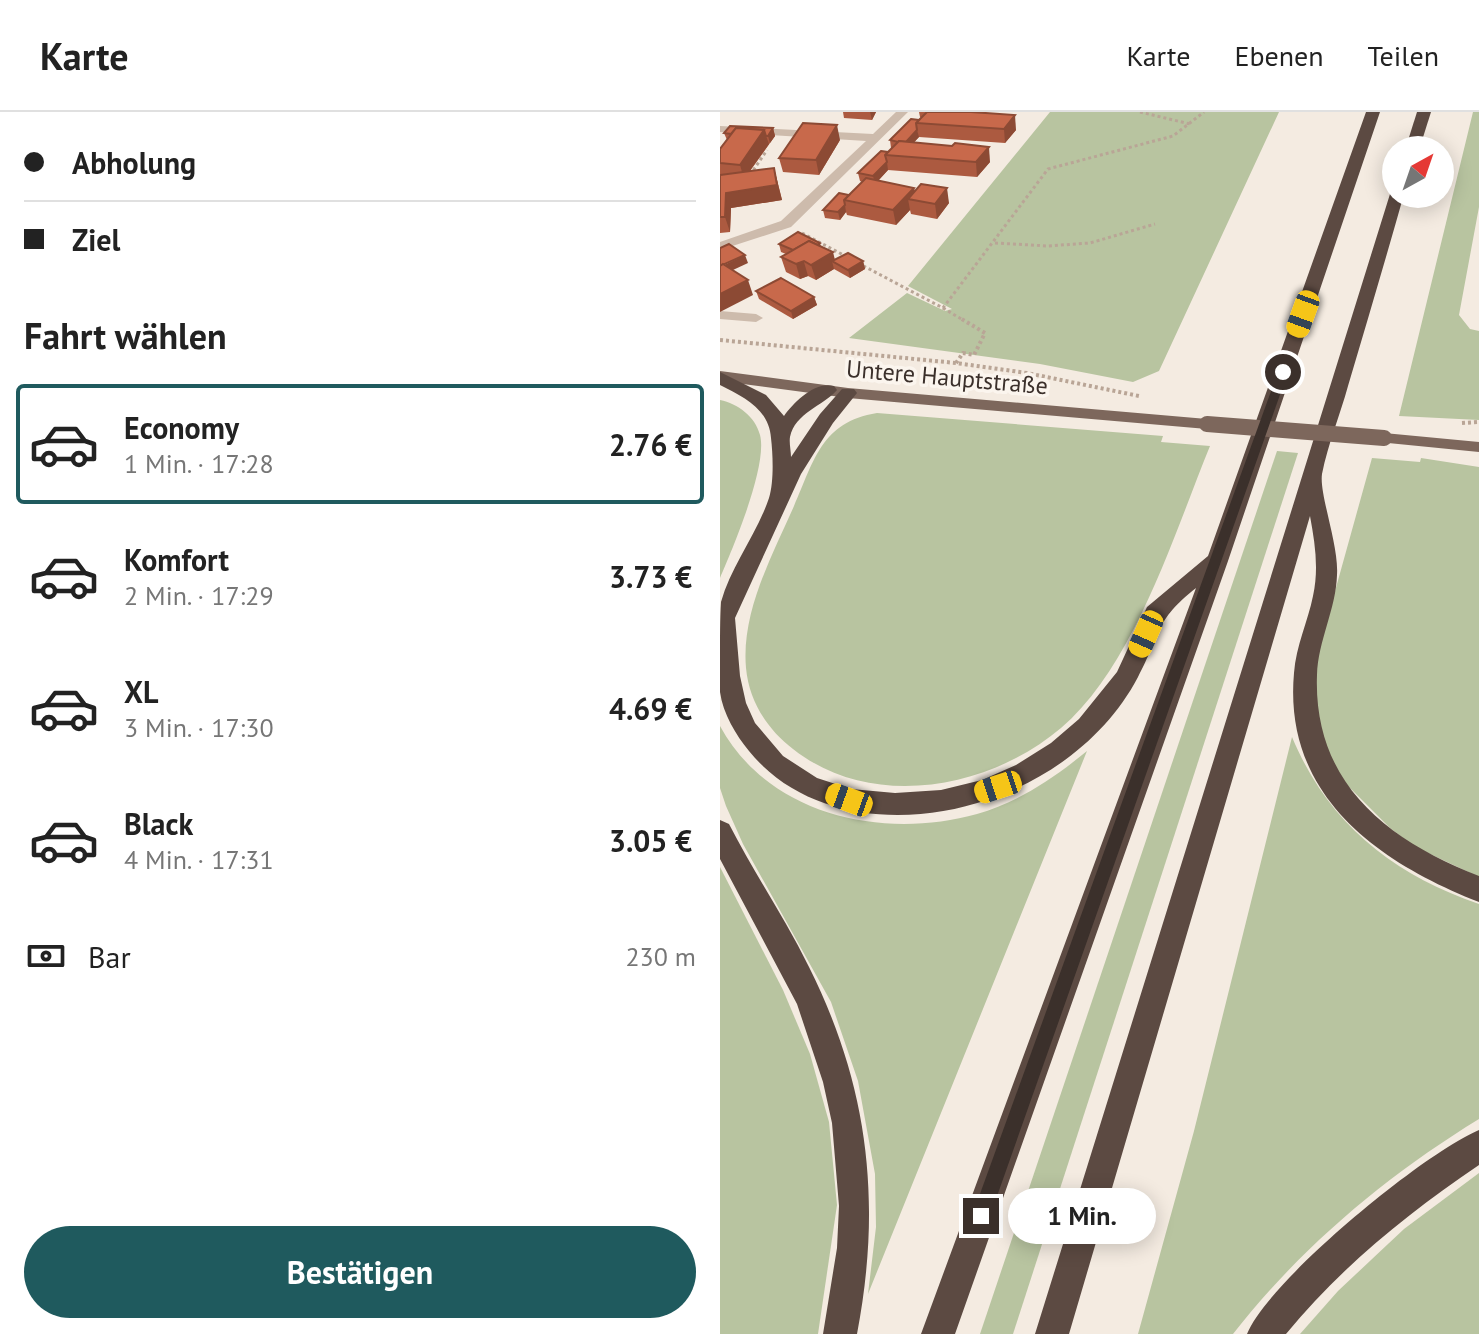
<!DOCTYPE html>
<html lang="de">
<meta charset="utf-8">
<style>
body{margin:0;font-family:"PT Sans",sans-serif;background:#f6f6f6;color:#222;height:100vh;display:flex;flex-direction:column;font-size:30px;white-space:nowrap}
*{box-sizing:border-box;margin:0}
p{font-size:26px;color:#767676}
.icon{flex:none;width:44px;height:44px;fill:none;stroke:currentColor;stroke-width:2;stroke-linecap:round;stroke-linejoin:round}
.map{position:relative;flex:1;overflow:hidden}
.drawer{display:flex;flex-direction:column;background:#fff;width:720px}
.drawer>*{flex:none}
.hud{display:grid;align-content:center;height:176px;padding:0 24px;background:#fff}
.needle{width:52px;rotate:40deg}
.buttons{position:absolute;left:662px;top:24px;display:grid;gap:16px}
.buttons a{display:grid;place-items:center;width:72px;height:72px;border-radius:50%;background:#fff;box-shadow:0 4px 20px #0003;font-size:40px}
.end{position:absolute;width:36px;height:36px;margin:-18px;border:10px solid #3b302b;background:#fff;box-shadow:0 0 0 4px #fff}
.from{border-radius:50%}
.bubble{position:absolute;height:56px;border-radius:28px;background:#fff;box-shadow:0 4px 20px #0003;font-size:26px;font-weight:800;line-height:56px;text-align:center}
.car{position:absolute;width:24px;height:48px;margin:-24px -12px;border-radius:10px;box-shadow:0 0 6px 2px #0007;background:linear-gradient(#f5c518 24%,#345 0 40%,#f5c518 0 76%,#345 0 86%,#f5c518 0)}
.hud b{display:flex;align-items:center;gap:28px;height:76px;font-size:30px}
.hud b+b{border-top:2px solid #e0e0e0}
.hud i{width:20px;height:20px;background:#222}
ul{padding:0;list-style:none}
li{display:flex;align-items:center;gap:24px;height:120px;margin:0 16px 12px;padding:0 8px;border:4px solid transparent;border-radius:8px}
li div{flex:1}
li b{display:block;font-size:30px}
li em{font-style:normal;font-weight:800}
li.active{border-color:#1f5a5e}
li>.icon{width:72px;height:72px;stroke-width:1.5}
h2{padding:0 24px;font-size:36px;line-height:96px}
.pay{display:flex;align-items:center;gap:20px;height:88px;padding:0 24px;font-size:30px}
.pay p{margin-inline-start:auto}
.button{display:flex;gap:16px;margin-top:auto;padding:16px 24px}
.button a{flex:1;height:92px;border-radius:48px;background:#1f5a5e;color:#fff;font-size:32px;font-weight:800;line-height:92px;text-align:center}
header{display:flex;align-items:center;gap:48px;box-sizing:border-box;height:112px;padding:0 40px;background:#fff;border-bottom:2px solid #e0e0e0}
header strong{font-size:38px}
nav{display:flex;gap:44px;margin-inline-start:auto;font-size:28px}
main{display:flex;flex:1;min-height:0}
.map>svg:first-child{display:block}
.green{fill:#b8c4a0}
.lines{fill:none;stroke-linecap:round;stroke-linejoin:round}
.path-far1{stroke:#b9a596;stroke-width:3;stroke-dasharray:3 3;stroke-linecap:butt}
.path{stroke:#b9a596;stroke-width:4;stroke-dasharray:3 3;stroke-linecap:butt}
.minor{fill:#cdbbac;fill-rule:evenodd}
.major{fill:#7d675c;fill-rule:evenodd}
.highway{fill:#5c4a42;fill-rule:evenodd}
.major-bridge{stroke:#7d675c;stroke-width:16}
.wall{fill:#ac5a40}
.shaded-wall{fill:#8c4a34}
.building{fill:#c8694b;stroke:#8c4a34;stroke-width:2}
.route{fill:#3b302b}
.labels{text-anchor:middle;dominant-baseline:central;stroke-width:7;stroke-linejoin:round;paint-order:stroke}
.far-street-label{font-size:24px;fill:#3b302b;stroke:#fbf5ee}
</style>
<header>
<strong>Karte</strong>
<nav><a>Karte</a><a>Ebenen</a><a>Teilen</a></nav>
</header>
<main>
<section class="drawer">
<div class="hud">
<b><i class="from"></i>Abholung</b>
<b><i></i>Ziel</b>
</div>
<h2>Fahrt wählen</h2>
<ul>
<li class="active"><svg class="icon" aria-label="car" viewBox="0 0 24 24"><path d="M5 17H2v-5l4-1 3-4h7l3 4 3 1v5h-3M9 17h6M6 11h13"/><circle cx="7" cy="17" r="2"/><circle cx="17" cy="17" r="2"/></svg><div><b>Economy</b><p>1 Min. · 17:28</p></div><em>2.76 €</em></li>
<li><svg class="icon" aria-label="car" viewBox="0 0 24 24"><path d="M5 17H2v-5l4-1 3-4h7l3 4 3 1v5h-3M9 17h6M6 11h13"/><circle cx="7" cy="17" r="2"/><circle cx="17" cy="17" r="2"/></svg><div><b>Komfort</b><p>2 Min. · 17:29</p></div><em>3.73 €</em></li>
<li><svg class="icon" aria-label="car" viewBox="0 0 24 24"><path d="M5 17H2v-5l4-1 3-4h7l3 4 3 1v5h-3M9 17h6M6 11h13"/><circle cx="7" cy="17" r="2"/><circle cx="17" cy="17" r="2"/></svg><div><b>XL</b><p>3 Min. · 17:30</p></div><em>4.69 €</em></li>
<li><svg class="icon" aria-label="car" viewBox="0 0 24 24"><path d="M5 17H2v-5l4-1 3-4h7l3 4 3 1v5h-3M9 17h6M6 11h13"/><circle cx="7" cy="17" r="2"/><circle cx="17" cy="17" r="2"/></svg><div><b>Black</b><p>4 Min. · 17:31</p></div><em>3.05 €</em></li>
</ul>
<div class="pay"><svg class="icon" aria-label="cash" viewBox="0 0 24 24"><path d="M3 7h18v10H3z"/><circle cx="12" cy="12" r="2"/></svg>Bar<p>230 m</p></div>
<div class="button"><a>Bestätigen</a></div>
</section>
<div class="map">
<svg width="759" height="1222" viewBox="0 0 759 1222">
<rect width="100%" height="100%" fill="#f4ebe1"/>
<g class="green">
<polygon points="330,0 559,0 439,259 413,270 320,252 129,226 187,181 225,199 232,197 188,174"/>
<polygon points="753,0 759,0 759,95 739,203 750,217 759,219 759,308 679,304"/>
<path d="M 0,288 C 18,292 35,304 40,323 C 48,353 13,436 0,466 Z"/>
<path d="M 157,301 L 443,324 L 441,330 L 490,334 C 454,422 414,554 341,616 C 269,677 152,699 73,637 C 47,617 29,589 26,556 C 21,500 52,444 74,394 C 94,349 101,310 157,301 Z"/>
<polygon points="557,339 578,341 293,1222 260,1222"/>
<polygon points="652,346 700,350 701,346 759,355 759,765 695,735 670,716 628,674 608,647 596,619 592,562"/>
<path d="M 0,614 C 49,704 163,728 257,702 C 299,690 334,666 367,639 L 148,1182 L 156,1115 L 155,1062 L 138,969 L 111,890 L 23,732 L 6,694 L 0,676 Z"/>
<path d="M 572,625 C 608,711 672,762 759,792 L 759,1007 C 666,1064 580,1136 513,1222 L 418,1222 L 474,1019 Z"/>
<polygon points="0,755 63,878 90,942 109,1010 117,1093 98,1222 0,1222"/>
<polygon points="759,1061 759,1222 580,1222 618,1179 684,1117"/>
</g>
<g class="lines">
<g class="path-far1">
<polyline points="420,0 470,12"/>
<polyline points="30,63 47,38"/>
<polyline points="82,121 129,146"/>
<polyline points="275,131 328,134 370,131 435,112"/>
<polyline points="138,151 223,196 328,57 453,24 484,0"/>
<polyline points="223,196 243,208"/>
</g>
<g class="path">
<polyline points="0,228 236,251 307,261 419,284"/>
<polyline points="236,251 243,241 254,243 265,221 240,206"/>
<polyline points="742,311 759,310"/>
</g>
<g class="minor">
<polygon points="176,0 188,0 71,115 0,138 0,130 61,109 146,29 0,20 0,14 153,22"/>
<polygon points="0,199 36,202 43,206 36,210 0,207"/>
</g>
<g class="major">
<polygon points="0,259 128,276 487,307 495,312 487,317 128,286 0,269"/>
<polygon points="664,321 759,330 759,340 658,330 658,322"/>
</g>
<g class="highway">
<path d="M 646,0 L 660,0 L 508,449 L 235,1222 L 201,1222 L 476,476 C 434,509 441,522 418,565 C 387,624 330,667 267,688 C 187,715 86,709 29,639 C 16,623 3,602 0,580 C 0,569 0,556 0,544 C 0,528 0,505 1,490 C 11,454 37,422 49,386 C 54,370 53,343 51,326 C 49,297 24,285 0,273 L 0,260 L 46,283 L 64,304 C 74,290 95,269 114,274 L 117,278 C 103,294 75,301 70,325 C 69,331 71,339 71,345 L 100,302 L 122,277 L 134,277 L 137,281 L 113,311 L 81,362 L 15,506 L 20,564 L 26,591 L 35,611 L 63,644 L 97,666 L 131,677 L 175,681 L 221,678 L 262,668 L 296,653 L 331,631 L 359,607 L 397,560 L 427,495 L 488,444 Z"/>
<polygon points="697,0 711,0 699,38 685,38"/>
<path d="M 676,78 L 676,82 L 684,82 C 666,146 647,210 628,274 C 620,303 608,332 602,362 C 599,382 619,433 617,463 C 616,497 598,529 597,563 C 593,671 667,728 759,764 L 759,790 C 657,750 563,683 574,561 C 576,534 588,509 593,484 C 599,457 595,431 590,404 L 349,1222 L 315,1222 L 670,82 Z"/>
<path d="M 0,708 L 9,712 C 34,761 65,806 89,855 C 149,975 162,1091 137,1222 L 103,1222 L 117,1136 L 119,1094 L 112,1011 L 103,970 L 77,892 L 0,747 Z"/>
<path d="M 759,1018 L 759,1053 C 688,1101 621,1155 566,1222 L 527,1222 C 549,1168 704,1041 759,1018 Z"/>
</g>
<polyline class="major-bridge" points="487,312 664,326"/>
</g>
<g class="wall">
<polygon points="123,0 156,0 152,8 124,6"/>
<polygon points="199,0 251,0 296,18 285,31 199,25 194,30 270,50 257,65 168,58 158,69 194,76 195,79 229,91 217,107 191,102 190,98 176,113 127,103 126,100 120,108 105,106 103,98 129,83 142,70 140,69 138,61 168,40 172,36 171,36 170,28 199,8 201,5 200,5"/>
<polygon points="53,16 55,24 30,59 54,56 62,88 11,96 10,120 0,121 0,37 7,28 4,21"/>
<polygon points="120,28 99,63 63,60 59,46"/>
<polygon points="59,132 101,135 115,148 143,149 145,157 130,166 114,157 96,168 88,164 80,167 66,160 61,145 66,142 61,140"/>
<polygon points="36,179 94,185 97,193 73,207 39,187"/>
</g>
<g class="shaded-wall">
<polygon points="150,0 156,0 152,8"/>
<polygon points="295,3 296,18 285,31 284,17"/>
<polygon points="117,13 120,28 99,63 96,48"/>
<polygon points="53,16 55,24 50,31 48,24"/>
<polygon points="44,18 49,32 24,67 20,53"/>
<polygon points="197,18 199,25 186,39 184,31"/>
<polygon points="269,35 270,50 257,65 256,50"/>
<polygon points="167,50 168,58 155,72 153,64"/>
<polygon points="54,56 62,88 11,96 10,120 5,105 6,81"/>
<polygon points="194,76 196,89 188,87 190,98 176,113 173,98"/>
<polygon points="227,76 229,91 217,107 215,92"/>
<polygon points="125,93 126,100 120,108 118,100"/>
<polygon points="100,131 102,139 84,150 88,164 80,167 76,152"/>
<polygon points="113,140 116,152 112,149 114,157 96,168 91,153"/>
<polygon points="25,143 28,151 0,164 0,155"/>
<polygon points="143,149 145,157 130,166 128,158"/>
<polygon points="28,168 33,183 0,200 0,182"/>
<polygon points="94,185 97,193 73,207 71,199"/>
</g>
<g class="building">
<polygon points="207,0 251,0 295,3 284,17 196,11"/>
<polygon points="191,7 199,8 196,11 197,18 186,30 179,29 178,30 170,28"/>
<polygon points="83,11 117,13 96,48 59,46"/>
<polygon points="10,14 53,16 48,24 46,24 44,18 16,16 11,22 4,21"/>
<polygon points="16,16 44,18 20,53 0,51 0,37"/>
<polygon points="179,29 232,34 235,31 269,35 256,50 165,43"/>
<polygon points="161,39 168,40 165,43 167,50 153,64 138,61"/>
<polygon points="54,56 57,73 6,81 5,105 0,105 0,63"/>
<polygon points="146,66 194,76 173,98 124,88"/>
<polygon points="201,72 227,76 215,92 188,87"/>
<polygon points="119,81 129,83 124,88 125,93 118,100 103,98"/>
<polygon points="78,120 100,131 97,133 89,129 73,138 59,132"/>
<polygon points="89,129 113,140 91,153 84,149 76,152 61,145"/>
<polygon points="9,132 25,143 0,154 0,136"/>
<polygon points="128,141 143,149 128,158 112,149"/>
<polygon points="3,152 28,168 0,182 0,154"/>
<polygon points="61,166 94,185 71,199 36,179"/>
</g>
<polygon class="route" points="563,257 568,260 270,1104 267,1110 261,1113 255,1110 252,1104 558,260"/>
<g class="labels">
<g class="far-street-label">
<text transform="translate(227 265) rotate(5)">Untere Hauptstraße</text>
</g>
</g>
</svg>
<div class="buttons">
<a><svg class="needle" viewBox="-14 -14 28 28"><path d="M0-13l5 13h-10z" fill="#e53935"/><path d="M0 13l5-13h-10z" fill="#767676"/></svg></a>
</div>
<i class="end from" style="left:563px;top:260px"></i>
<i class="end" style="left:261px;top:1104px"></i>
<div class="bubble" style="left:288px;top:1076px;width:148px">1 Min.</div>
<i class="car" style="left:583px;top:202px;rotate:200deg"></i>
<i class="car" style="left:426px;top:522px;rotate:204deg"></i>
<i class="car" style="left:278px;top:675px;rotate:252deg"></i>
<i class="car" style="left:129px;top:688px;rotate:290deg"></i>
</div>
</main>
